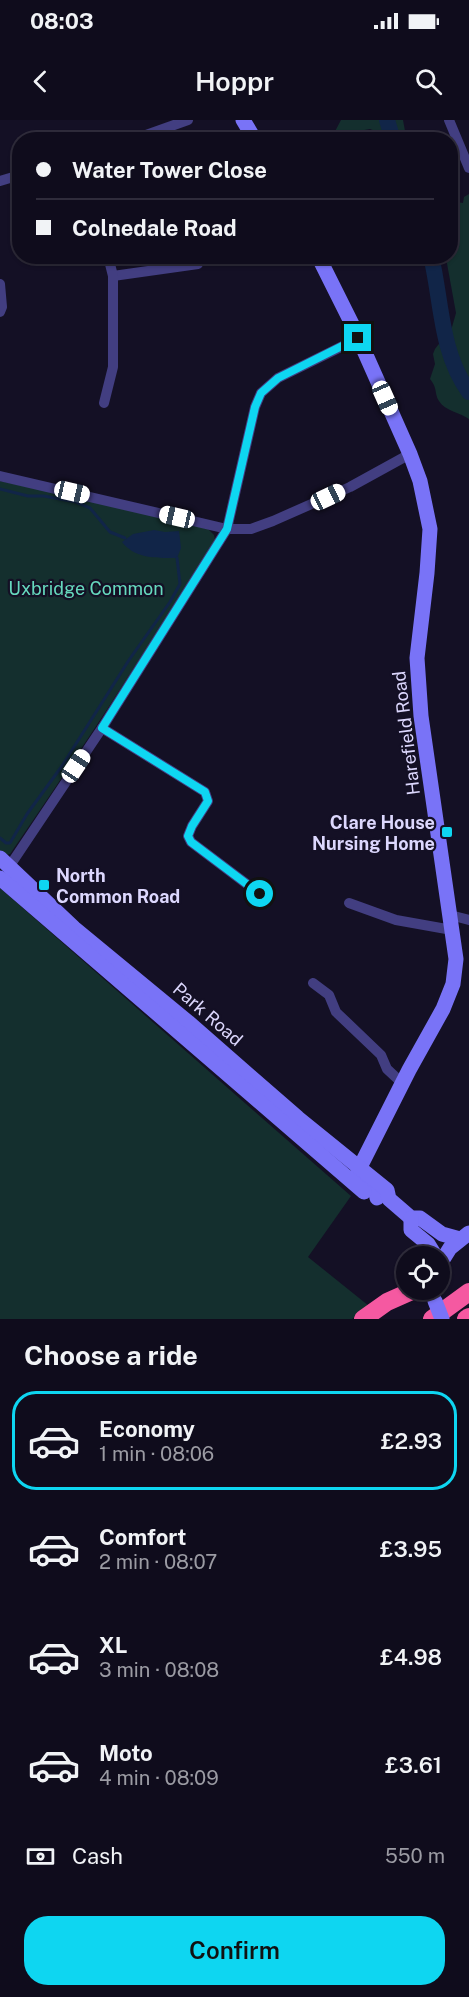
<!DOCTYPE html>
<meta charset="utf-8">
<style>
body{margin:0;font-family:"Public Sans",sans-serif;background:#1d1a29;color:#f1f3f6;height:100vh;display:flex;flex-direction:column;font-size:22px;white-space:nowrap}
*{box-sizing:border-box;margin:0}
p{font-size:20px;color:#9b9ba3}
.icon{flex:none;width:33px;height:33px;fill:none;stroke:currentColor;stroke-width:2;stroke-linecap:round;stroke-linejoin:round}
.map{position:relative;height:1199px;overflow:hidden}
.sheet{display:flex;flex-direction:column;background:#0f0c1c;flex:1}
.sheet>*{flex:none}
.hud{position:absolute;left:12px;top:12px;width:446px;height:132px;border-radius:24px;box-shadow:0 2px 4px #0004,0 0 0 2px #2f2c3b;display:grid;align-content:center;height:132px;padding:0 24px;background:#0f0c1c}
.tools{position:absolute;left:396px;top:1126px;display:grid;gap:12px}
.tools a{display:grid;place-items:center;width:54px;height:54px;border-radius:50%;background:#0f0c1c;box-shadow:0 2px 4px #0004,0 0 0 2px #2f2c3b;font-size:30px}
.end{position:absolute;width:27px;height:27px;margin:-14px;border:8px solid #0ed6f1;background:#111;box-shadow:0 0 0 3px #111}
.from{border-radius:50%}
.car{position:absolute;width:18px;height:36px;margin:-18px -9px;border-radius:8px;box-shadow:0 0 4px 2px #0007;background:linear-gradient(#fff 24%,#345 0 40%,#fff 0 76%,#345 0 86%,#fff 0)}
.hud b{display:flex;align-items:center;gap:21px;height:57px;font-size:22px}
.hud b+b{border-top:2px solid #2f2c3b}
.hud i{width:15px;height:15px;background:#f1f3f6}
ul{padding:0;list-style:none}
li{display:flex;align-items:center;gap:18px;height:99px;margin:0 12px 9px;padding:0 12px;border:3px solid transparent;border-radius:24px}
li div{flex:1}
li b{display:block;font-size:22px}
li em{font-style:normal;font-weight:600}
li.on{border-color:#0ed6f1}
li>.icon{width:54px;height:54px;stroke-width:1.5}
h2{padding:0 24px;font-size:27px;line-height:72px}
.pay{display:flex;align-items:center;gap:15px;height:66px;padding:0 24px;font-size:22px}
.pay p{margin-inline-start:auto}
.cta{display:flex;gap:12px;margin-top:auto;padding:12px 24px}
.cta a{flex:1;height:69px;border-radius:24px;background:#0ed6f1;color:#111;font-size:24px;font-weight:600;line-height:69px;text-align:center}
.status{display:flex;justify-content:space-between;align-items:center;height:42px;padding:0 30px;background:#0f0c1c;direction:ltr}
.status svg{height:16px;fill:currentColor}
header{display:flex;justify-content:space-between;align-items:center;height:78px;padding:0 24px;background:#0f0c1c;font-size:27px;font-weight:600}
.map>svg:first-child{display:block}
.green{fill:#142f2e}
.water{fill:#112548}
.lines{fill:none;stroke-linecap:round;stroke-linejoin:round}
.stream{stroke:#112548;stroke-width:3}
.river{stroke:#112548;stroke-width:16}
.street{stroke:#423e81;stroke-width:10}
.secondary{stroke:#7973f7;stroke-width:15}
.highway{stroke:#f559a1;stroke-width:18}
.secondary-bridge{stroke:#7973f7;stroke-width:15}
.route{stroke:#0ed6f1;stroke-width:8}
.poi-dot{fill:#0ed6f1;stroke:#141025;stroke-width:2}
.labels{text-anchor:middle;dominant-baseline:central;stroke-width:4.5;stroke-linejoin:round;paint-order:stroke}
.park-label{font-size:18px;fill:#66d9be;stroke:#141025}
.street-label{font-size:18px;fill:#dcd7fd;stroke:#141025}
.poi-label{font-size:18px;font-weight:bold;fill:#dcd7fd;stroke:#141025;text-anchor:end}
</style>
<div class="status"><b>08:03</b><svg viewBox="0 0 49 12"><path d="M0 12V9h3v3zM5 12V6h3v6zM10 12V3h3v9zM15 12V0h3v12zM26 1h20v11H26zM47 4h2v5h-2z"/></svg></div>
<header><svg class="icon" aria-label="back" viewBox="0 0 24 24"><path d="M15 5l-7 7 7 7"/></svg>Hoppr<svg class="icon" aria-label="search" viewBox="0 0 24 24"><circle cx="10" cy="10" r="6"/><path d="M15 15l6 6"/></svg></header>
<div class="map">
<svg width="469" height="1199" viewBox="0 0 469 1199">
<rect width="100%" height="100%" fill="#141025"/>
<g class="green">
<polygon points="341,0 403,0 405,11 404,19 371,19 375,11 370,9 359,11 354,19 331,19"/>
<path d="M 469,74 L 469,299 C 461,293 445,291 439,281 C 434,273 438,269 430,259 L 435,244 L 433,234 L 435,229 L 452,207 L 456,193 L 446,138 L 450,136 L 450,81 L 463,83 L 464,77 Z"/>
<path d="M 0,361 L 126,388 L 208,409 L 214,415 L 215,420 C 149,526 81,631 10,734 L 5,735 L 0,731 Z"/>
<polygon points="0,768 351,1076 308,1137 369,1186 352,1199 0,1199"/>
</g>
<path class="water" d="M 154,410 L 165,412 L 179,411 L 181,428 L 177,438 C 157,438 135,439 122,422 L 133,414 Z"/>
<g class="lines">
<g class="stream">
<polyline points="0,369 28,376 44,376 76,382 90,388 110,412 125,418"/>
<polyline points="0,718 6,723 10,723 27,694 62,646 129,540 170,482 180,464 177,438"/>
</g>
<g class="river">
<polyline points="387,0 393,20"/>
<path d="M 431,136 C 442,182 440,232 469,272"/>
</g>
<g class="street">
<polyline points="449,0 469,48"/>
<polyline points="132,20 188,0"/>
<polyline points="0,61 20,55"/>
<polyline points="113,156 198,144"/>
<polyline points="0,164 2,187 0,192"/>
<polyline points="104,283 113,247 113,156 108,136"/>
<polyline points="0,356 227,409 251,409 273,401 350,367 410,334"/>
<polyline points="102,608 205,672 208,681 192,706 188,716 191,722 260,774"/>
<polyline points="9,747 102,608 227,409 255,287 261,273 278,258 359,218"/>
<polyline points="349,783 396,800 452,810"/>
<polyline points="450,795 469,800"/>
<polyline points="313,863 329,875 336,892 381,935 387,949 402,963"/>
</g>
<g class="secondary">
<polyline points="243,0 255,20"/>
<polyline points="318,136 354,208 410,334 420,361 430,409 427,453 417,538 421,596 456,839 453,864 443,889 409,950 358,1051 359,1056 376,1073 377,1078"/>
<polyline points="0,738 74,808 188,902 298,998 387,1070 389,1079 411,1098 420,1098 442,1114 460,1119"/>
<polyline points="0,758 364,1072"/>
<polyline points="411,1098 411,1110 428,1124 436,1137"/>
<polyline points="440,1144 450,1128 469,1113"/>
</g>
<g class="highway">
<polyline points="363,1199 387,1182 414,1170"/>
<polyline points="432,1199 469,1172"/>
<polyline points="466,1199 469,1197"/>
</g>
<polyline class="secondary-bridge" points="435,1181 442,1199"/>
</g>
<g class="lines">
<polyline class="route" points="260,774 191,722 188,716 192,706 208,681 205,672 102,608 227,409 255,287 261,273 278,258 358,218"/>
</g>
<g class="poi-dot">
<rect x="441" y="706" width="12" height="12" rx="3"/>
<rect x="38" y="759" width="12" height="12" rx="3"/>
</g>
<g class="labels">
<g class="park-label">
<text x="86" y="468">Uxbridge Common</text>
</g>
<g class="street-label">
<text transform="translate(406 613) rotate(-97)">Harefield Road</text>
<text transform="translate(208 894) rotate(41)">Park Road</text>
</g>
<g class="poi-label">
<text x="435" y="702">Clare House<tspan x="435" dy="21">Nursing Home</tspan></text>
<text x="56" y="755" text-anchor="start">North<tspan x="56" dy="21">Common Road</tspan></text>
</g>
</g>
</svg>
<div class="tools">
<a><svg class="icon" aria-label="locate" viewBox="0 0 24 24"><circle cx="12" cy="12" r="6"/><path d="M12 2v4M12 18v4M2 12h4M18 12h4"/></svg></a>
</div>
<i class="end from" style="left:260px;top:774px"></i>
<i class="end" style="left:358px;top:218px"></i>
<i class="car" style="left:385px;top:278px;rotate:156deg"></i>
<i class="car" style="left:72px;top:372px;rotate:103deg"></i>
<i class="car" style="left:328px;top:377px;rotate:65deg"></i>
<i class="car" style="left:177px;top:397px;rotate:283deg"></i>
<i class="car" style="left:76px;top:646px;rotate:34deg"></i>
<div class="hud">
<b><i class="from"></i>Water Tower Close</b>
<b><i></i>Colnedale Road</b>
</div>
</div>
<section class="sheet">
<h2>Choose a ride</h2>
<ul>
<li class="on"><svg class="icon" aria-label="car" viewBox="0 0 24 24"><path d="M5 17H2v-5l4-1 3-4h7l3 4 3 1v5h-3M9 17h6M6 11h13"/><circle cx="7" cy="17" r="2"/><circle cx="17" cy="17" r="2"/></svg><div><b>Economy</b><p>1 min · 08:06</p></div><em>£2.93</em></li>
<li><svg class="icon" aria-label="car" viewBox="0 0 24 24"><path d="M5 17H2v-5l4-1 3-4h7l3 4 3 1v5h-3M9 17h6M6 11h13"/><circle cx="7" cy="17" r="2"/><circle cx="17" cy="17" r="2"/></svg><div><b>Comfort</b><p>2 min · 08:07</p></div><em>£3.95</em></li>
<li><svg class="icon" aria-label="car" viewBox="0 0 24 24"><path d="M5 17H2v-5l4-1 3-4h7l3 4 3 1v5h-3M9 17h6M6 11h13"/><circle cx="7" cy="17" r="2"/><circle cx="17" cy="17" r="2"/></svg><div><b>XL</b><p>3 min · 08:08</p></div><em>£4.98</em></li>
<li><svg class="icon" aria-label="car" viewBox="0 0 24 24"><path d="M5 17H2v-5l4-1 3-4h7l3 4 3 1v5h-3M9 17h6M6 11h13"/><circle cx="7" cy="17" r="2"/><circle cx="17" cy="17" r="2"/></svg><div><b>Moto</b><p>4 min · 08:09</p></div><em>£3.61</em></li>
</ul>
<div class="pay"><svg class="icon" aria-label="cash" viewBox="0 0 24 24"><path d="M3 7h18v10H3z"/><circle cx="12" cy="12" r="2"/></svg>Cash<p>550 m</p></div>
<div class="cta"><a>Confirm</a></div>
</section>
